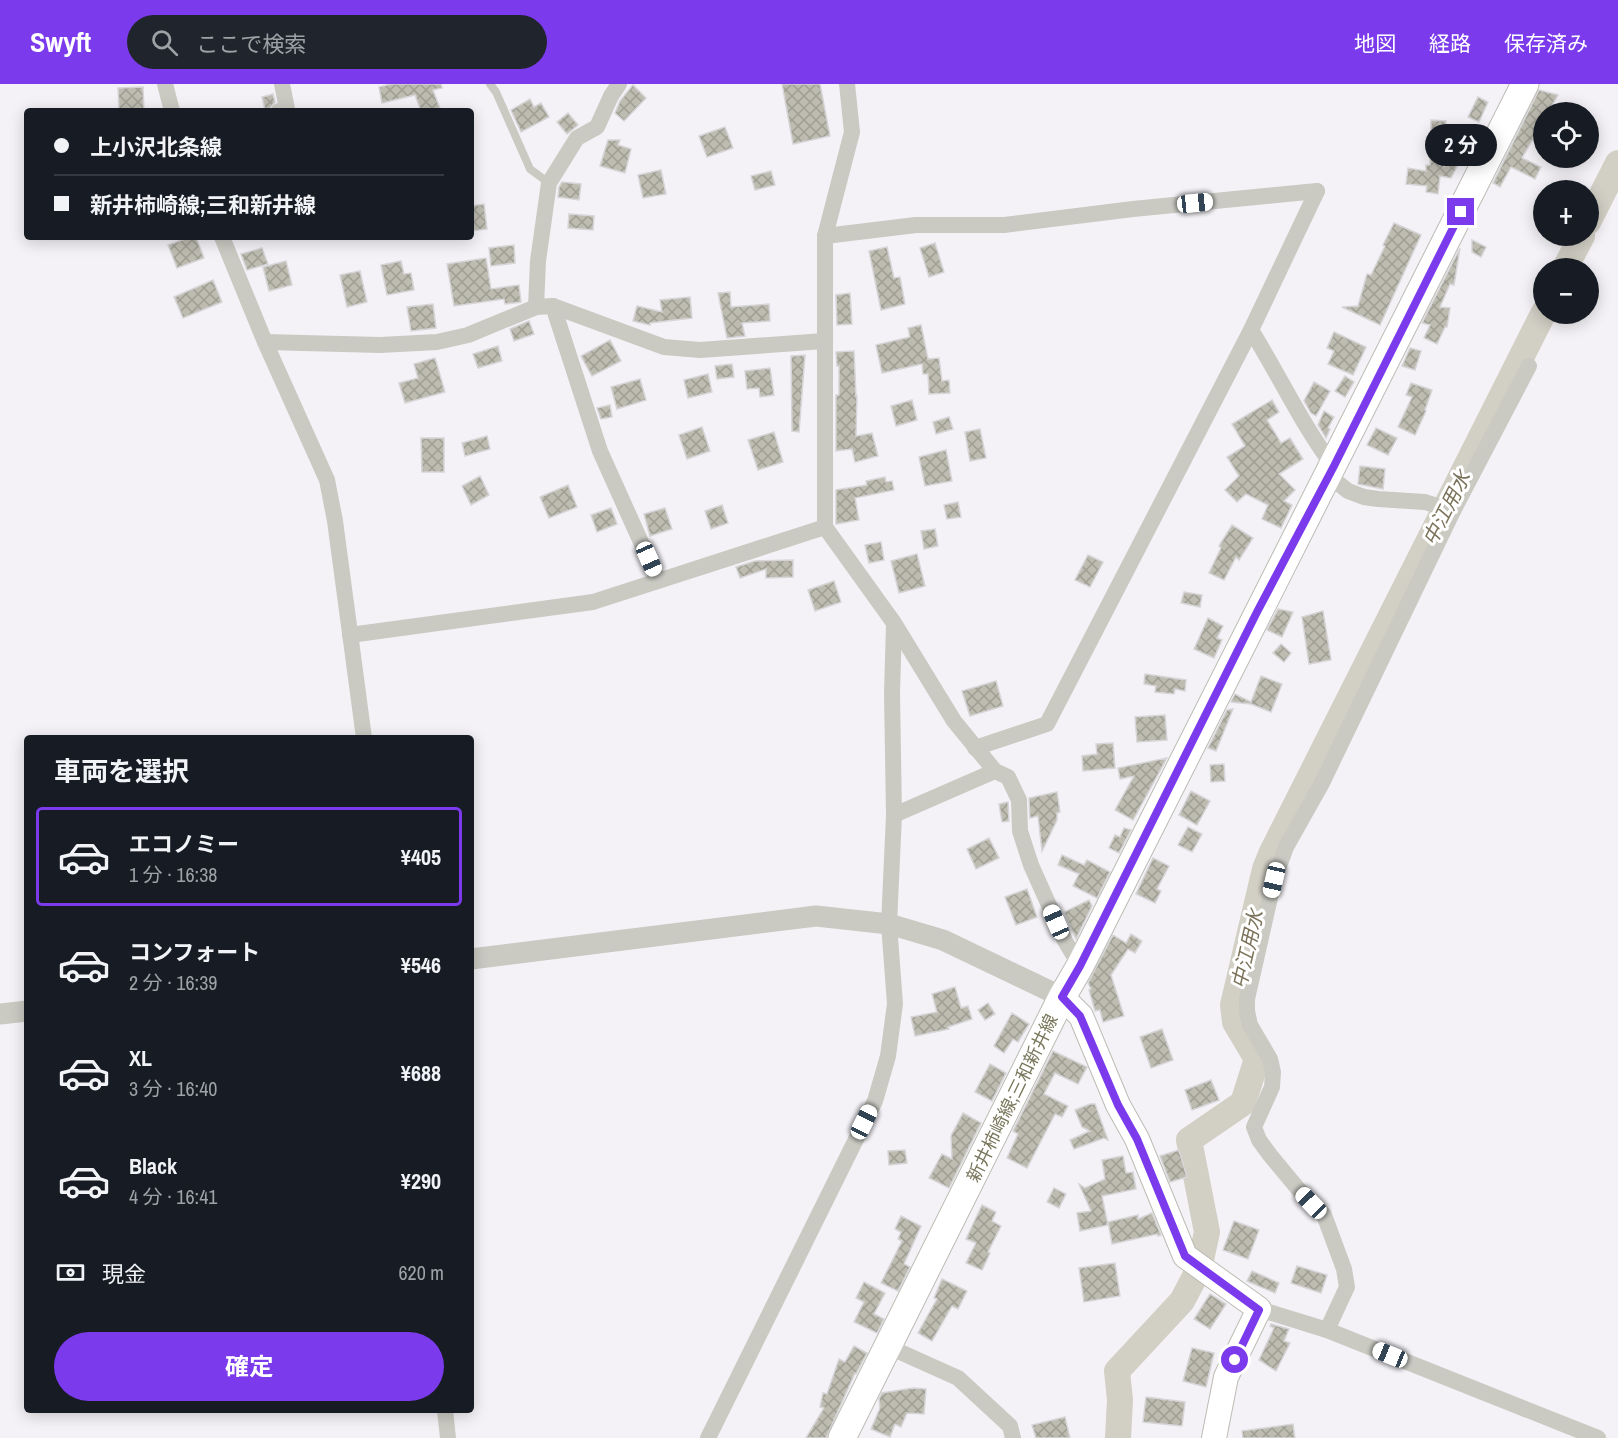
<!DOCTYPE html>
<html lang="ja">
<meta charset="utf-8">
<style>
body{margin:0;font-family:"Archivo Narrow","Noto Sans JP",sans-serif;background:#20242c;color:#f1f3f6;height:100vh;display:flex;flex-direction:column;font-size:22px;white-space:nowrap}
*{box-sizing:border-box;margin:0}
p{font-size:20px;color:#9ea1a6}
.icon{flex:none;width:33px;height:33px;fill:none;stroke:currentColor;stroke-width:2;stroke-linecap:round;stroke-linejoin:round}
.map{position:relative;flex:1;overflow:hidden}
.drawer{position:absolute;left:24px;top:651px;width:450px;height:678px;display:flex;flex-direction:column;background:#171b24;border-radius:6px;box-shadow:0 3px 15px #0003}
.drawer>*{flex:none}
.banner{position:absolute;left:24px;top:24px;width:450px;height:132px;border-radius:6px;box-shadow:0 3px 15px #0003;display:grid;align-content:center;height:132px;padding:0 30px;background:#171b24}
.tools{position:absolute;left:1533px;top:18px;display:grid;gap:12px}
.tools a{display:grid;place-items:center;width:66px;height:66px;border-radius:50%;background:#171b24;box-shadow:0 3px 15px #0003;font-size:30px}
.end{position:absolute;width:27px;height:27px;margin:-14px;border:8px solid #7c3aed;background:#fff;box-shadow:0 0 0 3px #fff}
.from{border-radius:50%}
.bubble{position:absolute;height:42px;border-radius:21px;background:#171b24;box-shadow:0 3px 15px #0003;font-size:20px;font-weight:700;line-height:42px;text-align:center}
.car{position:absolute;width:18px;height:36px;margin:-18px -9px;border-radius:8px;box-shadow:0 0 4px 2px #0007;background:linear-gradient(#fff 24%,#345 0 40%,#fff 0 76%,#345 0 86%,#fff 0)}
.banner b{display:flex;align-items:center;gap:21px;height:57px;font-size:22px}
.banner b+b{border-top:2px solid #363941}
.banner i{width:15px;height:15px;background:#f1f3f6}
ul{padding:0;list-style:none}
li{display:flex;align-items:center;gap:18px;height:99px;margin:0 12px 9px;padding:0 18px;border:3px solid transparent;border-radius:6px}
li div{flex:1}
li b{display:block;font-size:22px}
li em{font-style:normal;font-weight:700}
li.current{border-color:#7c3aed}
li>.icon{width:54px;height:54px;stroke-width:1.5}
h2{padding:0 30px;font-size:27px;line-height:72px}
.pay{display:flex;align-items:center;gap:15px;height:66px;padding:0 30px;font-size:22px}
.pay p{margin-inline-start:auto}
.button{display:flex;gap:12px;margin-top:auto;padding:12px 30px}
.button a{flex:1;height:69px;border-radius:36px;background:#7c3aed;color:#fff;font-size:24px;font-weight:700;line-height:69px;text-align:center}
header{display:flex;align-items:center;gap:36px;box-sizing:border-box;height:84px;padding:0 30px;background:#7c3aed;color:#fff}
header strong{font-size:28px}
nav{display:flex;gap:33px;margin-inline-start:auto;font-size:21px}
.search{width:420px;height:54px;background:#20242c;display:flex;align-items:center;gap:15px;box-sizing:border-box;padding:0 21px;border-radius:33px;color:#9ea1a6;font-size:22px}
.map>svg:first-child{display:block}
.lines{fill:none;stroke-linecap:round;stroke-linejoin:round}
.river{stroke:#d2cfc5;stroke-width:26}
.building{fill:url(#building-cross-hatch);stroke:#d6d5d7;stroke-width:1.5}
.secondary-casing{stroke:#bdbcb3;stroke-width:26}
.primary-casing{stroke:#bcbcb4;stroke-width:29}
.service{stroke:#cacac3;stroke-width:8}
.minor{stroke:#cacac3;stroke-width:16}
.tertiary{stroke:#cacac3;stroke-width:21}
.secondary{stroke:#fff;stroke-width:24}
.primary{stroke:#fff;stroke-width:27}
.route{stroke:#7c3aed;stroke-width:8}
.labels{text-anchor:middle;dominant-baseline:central;stroke-width:6;stroke-linejoin:round;paint-order:stroke}
.street-label{font-size:18px;fill:#79775b;stroke:#fff}
.water-label{font-size:20px;font-style:italic;fill:#7b725a;stroke:#fff}
</style>
<header>
<strong>Swyft</strong>
<div class="search"><svg class="icon" aria-label="search" viewBox="0 0 24 24"><circle cx="10" cy="10" r="6"/><path d="M15 15l6 6"/></svg>ここで検索</div>
<nav><a>地図</a><a>経路</a><a>保存済み</a></nav>
</header>
<div class="map">
<svg width="1618" height="1354" viewBox="0 0 1618 1354">
<defs>
<pattern id="building-cross-hatch" width="8" height="8" patternUnits="userSpaceOnUse" patternTransform="scale(1.5)"><rect width="8" height="8" fill="#bebcb1"/><path d="M0 0l8 8M0 8l8-8" fill="none" stroke="#9f9e93"/></pattern>
</defs>
<rect width="100%" height="100%" fill="#f4f2f6"/>
<g class="lines">
<g class="river">
<polyline points="1588,138 1618,79"/>
<polyline points="1565,184 1582,152"/>
<polyline points="1118,1354 1120,1316 1117,1287 1182,1217 1199,1185 1207,1148 1189,1056 1243,1019 1257,975 1235,938 1233,921 1265,785 1272,768 1544,228"/>
</g>
</g>
<g class="building">
<polygon points="391,0 441,0 442,4 433,6 441,27 421,27 415,11 382,19 379,3"/>
<polygon points="782,0 820,0 830,52 793,60"/>
<polygon points="633,1 646,14 624,37 615,29 620,17"/>
<polygon points="143,3 144,27 119,27 118,4"/>
<polygon points="1539,6 1558,11 1548,28 1544,28 1544,36 1522,74 1541,83 1535,95 1511,83 1500,103 1493,99"/>
<polygon points="273,10 275,18 269,25 265,26 262,13"/>
<polygon points="1478,13 1488,18 1479,38 1468,33"/>
<polygon points="530,15 534,23 541,19 549,33 521,48 511,26"/>
<polygon points="568,29 578,41 567,50 557,38"/>
<polygon points="1431,36 1446,37 1444,83 1448,76 1461,75 1451,94 1440,92 1438,110 1426,108 1427,102 1406,100 1408,84 1426,87 1426,81 1430,81"/>
<polygon points="725,43 733,64 707,73 699,52"/>
<polygon points="608,56 620,56 618,61 631,65 625,89 600,82"/>
<polygon points="661,86 666,110 643,114 638,91"/>
<polygon points="771,87 775,101 755,106 751,92"/>
<polygon points="562,98 581,100 579,116 558,113 559,103"/>
<polygon points="484,120 487,145 471,147 471,122"/>
<polygon points="569,130 594,132 593,146 568,144"/>
<polygon points="1394,139 1421,151 1380,241 1342,223 1358,222 1367,190 1371,191 1385,162 1383,161"/>
<polygon points="190,153 196,153 204,174 177,184 168,161"/>
<polygon points="1472,156 1486,163 1481,173 1472,168"/>
<polygon points="935,159 944,188 929,193 920,164"/>
<polygon points="514,161 515,179 491,182 489,164"/>
<polygon points="887,163 894,194 900,193 905,220 881,226 869,167"/>
<polygon points="262,164 268,180 247,186 241,170"/>
<polygon points="1460,164 1454,201 1450,200 1440,223 1450,224 1447,243 1445,243 1437,260 1424,254 1430,241 1422,239"/>
<polygon points="486,174 491,205 519,201 521,218 505,220 504,215 454,222 447,180"/>
<polygon points="286,177 292,201 269,207 263,183"/>
<polygon points="401,177 404,190 411,189 414,206 387,211 381,181"/>
<polygon points="360,187 367,218 347,223 340,191"/>
<polygon points="213,196 222,218 183,234 174,213"/>
<polygon points="730,208 731,223 769,220 770,237 742,239 745,252 727,254 718,209"/>
<polygon points="850,209 852,240 837,241 836,211"/>
<polygon points="690,213 692,234 650,239 650,241 633,237 637,222 662,228 660,216"/>
<polygon points="433,220 436,244 411,247 407,223"/>
<polygon points="529,237 534,250 514,257 510,245"/>
<polygon points="921,241 928,275 939,274 942,297 949,296 950,309 929,310 928,290 923,290 922,280 882,289 876,261 910,253 908,244"/>
<polygon points="1334,248 1366,263 1353,291 1328,280 1334,267 1327,264"/>
<polygon points="610,256 621,277 592,292 581,272"/>
<polygon points="498,262 502,277 478,284 473,270"/>
<polygon points="1410,264 1421,267 1415,286 1402,282"/>
<polygon points="854,267 856,312 857,312 856,352 872,349 878,372 855,378 852,365 836,367 836,311 839,311 839,282 837,282 836,268"/>
<polygon points="805,271 799,348 792,347 791,272"/>
<polygon points="435,274 445,308 405,319 399,299 418,294 414,280"/>
<polygon points="732,280 734,293 717,295 715,282"/>
<polygon points="770,284 774,311 760,313 759,304 747,305 745,287"/>
<polygon points="708,290 712,308 688,314 684,296"/>
<polygon points="1345,292 1354,298 1345,313 1335,307"/>
<polygon points="640,295 646,316 617,325 611,303"/>
<polygon points="1314,298 1330,307 1316,332 1311,329 1304,317"/>
<polygon points="1411,299 1432,306 1425,326 1426,327 1415,351 1398,343 1412,313 1406,311"/>
<polygon points="912,316 917,336 896,342 891,322"/>
<polygon points="1272,316 1279,328 1267,336 1281,359 1290,354 1303,375 1279,390 1295,406 1284,417 1292,421 1281,444 1262,435 1268,421 1246,410 1237,418 1225,406 1239,392 1227,373 1245,362 1232,340"/>
<polygon points="610,321 612,333 601,335 597,324"/>
<polygon points="1324,327 1334,333 1328,344 1330,345 1326,354 1318,341"/>
<polygon points="949,333 953,345 936,350 933,338"/>
<polygon points="702,343 710,367 687,375 679,351"/>
<polygon points="1376,344 1397,354 1388,371 1367,361"/>
<polygon points="980,345 986,374 970,377 965,348"/>
<polygon points="774,348 783,378 758,386 748,356"/>
<polygon points="487,352 490,365 465,372 462,359"/>
<polygon points="421,354 444,354 444,388 422,388"/>
<polygon points="946,366 952,397 925,402 919,373"/>
<polygon points="1360,382 1385,385 1383,405 1358,400"/>
<polygon points="480,392 489,411 471,421 462,402"/>
<polygon points="885,393 886,398 892,397 894,406 855,414 859,436 836,440 836,406 867,401 866,397"/>
<polygon points="568,401 577,423 549,434 540,413"/>
<polygon points="958,418 961,433 947,435 944,421"/>
<polygon points="722,421 728,439 711,445 705,427"/>
<polygon points="611,424 617,440 597,448 591,431"/>
<polygon points="665,424 672,445 650,452 644,430"/>
<polygon points="1232,441 1253,454 1239,476 1236,473 1224,496 1209,489 1221,464 1219,462"/>
<polygon points="935,445 938,462 924,465 921,447"/>
<polygon points="881,458 884,476 869,479 865,461"/>
<polygon points="917,470 925,502 899,509 891,477"/>
<polygon points="1088,471 1103,478 1090,503 1075,496"/>
<polygon points="793,476 793,493 766,494 766,485 740,494 736,483 755,477"/>
<polygon points="834,497 841,518 815,527 808,506"/>
<polygon points="1184,508 1202,511 1200,523 1181,519"/>
<polygon points="1278,525 1293,528 1282,553 1267,546"/>
<polygon points="1323,527 1331,576 1309,580 1302,533"/>
<polygon points="1208,534 1223,542 1217,554 1222,556 1214,574 1194,565"/>
<polygon points="1281,560 1291,569 1284,578 1273,569"/>
<polygon points="1145,590 1186,596 1185,607 1175,605 1174,610 1155,608 1156,602 1144,600"/>
<polygon points="1261,592 1282,600 1271,628 1251,620 1231,618 1235,610 1251,618"/>
<polygon points="996,597 1003,622 970,632 962,607"/>
<polygon points="1233,625 1216,667 1208,664 1227,626"/>
<polygon points="1165,631 1167,656 1137,658 1135,633"/>
<polygon points="1113,659 1115,684 1083,687 1082,672 1097,670 1096,660"/>
<polygon points="1167,674 1133,736 1115,726 1134,692 1120,695 1118,684"/>
<polygon points="1224,680 1225,697 1211,698 1210,681"/>
<polygon points="1191,707 1210,717 1197,741 1179,731"/>
<polygon points="1057,708 1060,728 1057,729 1057,736 1042,767 1038,732 1030,734 1029,714"/>
<polygon points="1008,718 1009,737 1002,738 999,720"/>
<polygon points="1188,743 1202,750 1192,768 1178,761"/>
<polygon points="1124,744 1131,746 1119,769 1109,764 1115,751 1120,753"/>
<polygon points="989,754 999,774 976,785 967,765"/>
<polygon points="1062,771 1084,781 1087,776 1110,788 1097,814 1073,802 1079,790 1058,781"/>
<polygon points="1153,774 1169,782 1157,805 1161,807 1155,819 1136,810"/>
<polygon points="1027,805 1037,833 1016,841 1005,813"/>
<polygon points="1089,816 1092,822 1076,855 1064,828"/>
<polygon points="1131,850 1142,857 1135,869 1128,865 1111,891 1124,932 1103,938 1100,926 1095,927 1089,906 1091,905 1088,899 1113,851 1126,859"/>
<polygon points="955,903 961,924 968,922 972,935 948,943 949,945 915,952 911,933 937,928 932,910"/>
<polygon points="988,919 995,930 985,936 978,926"/>
<polygon points="1012,929 1029,940 1018,958 1013,955 1004,969 994,962"/>
<polygon points="1162,945 1173,976 1151,984 1140,953"/>
<polygon points="1053,967 1087,983 1078,1000 1055,989 1044,1010 1068,1022 1062,1033 1055,1030 1027,1084 1007,1074 1018,1050 1013,1047"/>
<polygon points="990,980 1006,989 992,1017 975,1008"/>
<polygon points="1211,996 1219,1016 1192,1026 1185,1006"/>
<polygon points="1090,1020 1095,1020 1108,1056 1104,1054 1074,1065 1070,1056 1090,1047 1082,1043 1075,1026"/>
<polygon points="963,1029 981,1039 949,1104 929,1094 942,1070 952,1075 951,1052"/>
<polygon points="905,1066 907,1079 889,1081 888,1067"/>
<polygon points="1179,1066 1187,1093 1170,1098 1160,1072"/>
<polygon points="1123,1072 1126,1089 1133,1088 1136,1105 1102,1112 1108,1141 1080,1147 1077,1129 1091,1127 1079,1100 1085,1104 1105,1095 1102,1076"/>
<polygon points="1054,1104 1066,1110 1059,1124 1047,1118"/>
<polygon points="982,1121 996,1128 992,1137 1001,1142 988,1168 990,1169 982,1186 966,1179 976,1159 966,1155"/>
<polygon points="1152,1129 1161,1151 1158,1152 1157,1150 1112,1160 1108,1138 1138,1131 1138,1135"/>
<polygon points="901,1132 921,1142 904,1180 910,1183 898,1207 881,1199 902,1157 898,1155 901,1148 895,1145"/>
<polygon points="1234,1137 1259,1146 1248,1175 1223,1166"/>
<polygon points="1115,1179 1120,1212 1084,1218 1079,1184"/>
<polygon points="1297,1182 1327,1191 1321,1209 1291,1199"/>
<polygon points="1252,1187 1279,1199 1275,1209 1247,1197"/>
<polygon points="942,1195 967,1207 958,1225 952,1222 932,1257 918,1249 937,1215 934,1214"/>
<polygon points="864,1198 885,1209 874,1230 884,1235 877,1249 854,1238 864,1218 856,1214"/>
<polygon points="1210,1210 1226,1220 1210,1245 1194,1235"/>
<polygon points="1271,1240 1289,1245 1284,1257 1290,1259 1276,1287 1259,1276 1274,1244 1270,1242"/>
<polygon points="854,1262 867,1269 856,1290 855,1289 826,1354 806,1354 824,1324 820,1323 823,1309 827,1310 839,1275 845,1278"/>
<polygon points="1192,1264 1214,1269 1206,1303 1183,1297"/>
<polygon points="913,1304 926,1305 924,1330 907,1329 901,1343 895,1340 890,1353 871,1345 880,1324 879,1315 882,1309"/>
<polygon points="1146,1313 1185,1318 1182,1342 1143,1338"/>
<polygon points="1065,1333 1070,1354 1036,1354 1032,1341"/>
<polygon points="1293,1340 1295,1354 1243,1354 1242,1347"/>
</g>
<g class="lines">
<g class="secondary-casing">
<polyline id="secondary" points="1062,913 1081,932 1118,1021 1137,1055 1185,1172 1259,1225 1226,1293 1214,1354"/>
</g>
<g class="primary-casing">
<polyline id="primary" points="842,1354 1062,913 1080,882 1525,0"/>
</g>
<polyline class="service" points="490,0 496,8 530,85 549,99"/>
<g class="minor">
<polyline points="165,0 172,27"/>
<polyline points="847,0 852,48 825,152 825,443 894,539 954,637 995,687 1008,693 1019,716 1020,747 1031,781 1065,857 1080,882"/>
<polyline points="279,27 287,25 282,0"/>
<polyline points="825,152 916,141 1004,141 1133,125 1317,107"/>
<polyline points="222,153 265,258 327,396 335,437 364,654"/>
<polyline points="553,222 600,367 658,496"/>
<polyline points="536,223 538,177 549,99 577,54 597,43 611,12 619,0"/>
<path d="M 1251,246 C 1279,291 1301,339 1333,382"/>
<polyline points="265,258 380,261 437,258 468,251 536,223 553,222 664,263 700,266 824,257"/>
<polyline points="1328,391 1348,407 1364,413 1378,415 1425,418 1453,427"/>
<polyline points="350,551 593,518 825,443"/>
<polyline points="975,664 1047,640 1251,246 1317,107"/>
<polyline points="894,731 995,687"/>
<polyline points="1259,1225 1327,1246 1598,1354"/>
<polyline points="1327,1246 1347,1203 1344,1185 1324,1131 1299,1106 1270,1071 1259,1056 1254,1043 1272,1003 1273,988 1270,975 1250,941 1247,927 1247,915 1274,796 1286,763 1322,699 1453,427 1529,282"/>
<polyline points="889,1263 958,1294 1010,1342 1013,1354"/>
<polyline points="445,1326 448,1354"/>
<polyline points="708,1354 875,1017 888,972 895,920 889,840 894,731 892,609 894,540"/>
</g>
<g class="tertiary">
<polyline points="471,875 816,832 889,840 943,856 1062,913"/>
<polyline points="0,930 27,927"/>
</g>
<use href="#secondary" class="secondary"/>
<use href="#primary" class="primary"/>
</g>
<g class="lines">
<polyline class="route" points="1235,1276 1259,1226 1185,1172 1137,1055 1118,1021 1080,932 1062,913 1080,882 1257,528 1334,382 1461,128"/>
</g>
<g class="labels">
<g class="street-label">
<text transform="translate(1012 1014) rotate(-64)">新井柿崎線;三和新井線</text>
</g>
<g class="water-label">
<text transform="translate(1446 424) rotate(-63)">中江用水</text>
<text transform="translate(1247 865) rotate(-77)">中江用水</text>
</g>
</g>
</svg>
<div class="tools">
<a><svg class="icon" aria-label="locate" viewBox="0 0 24 24"><circle cx="12" cy="12" r="6"/><path d="M12 2v4M12 18v4M2 12h4M18 12h4"/></svg></a>
<a>+</a>
<a>−</a>
</div>
<i class="end from" style="left:1235px;top:1276px"></i>
<i class="end" style="left:1461px;top:128px"></i>
<div class="bubble" style="left:1425px;top:40px;width:72px">2 分</div>
<i class="car" style="left:1195px;top:119px;rotate:84deg"></i>
<i class="car" style="left:649px;top:475px;rotate:156deg"></i>
<i class="car" style="left:1274px;top:796px;rotate:193deg"></i>
<i class="car" style="left:1056px;top:838px;rotate:336deg"></i>
<i class="car" style="left:864px;top:1038px;rotate:26deg"></i>
<i class="car" style="left:1311px;top:1119px;rotate:316deg"></i>
<i class="car" style="left:1390px;top:1271px;rotate:292deg"></i>
<div class="banner">
<b><i class="from"></i>上小沢北条線</b>
<b><i></i>新井柿崎線;三和新井線</b>
</div>
<section class="drawer">
<h2>車両を選択</h2>
<ul>
<li class="current"><svg class="icon" aria-label="car" viewBox="0 0 24 24"><path d="M5 17H2v-5l4-1 3-4h7l3 4 3 1v5h-3M9 17h6M6 11h13"/><circle cx="7" cy="17" r="2"/><circle cx="17" cy="17" r="2"/></svg><div><b>エコノミー</b><p>1 分 · 16:38</p></div><em>¥405</em></li>
<li><svg class="icon" aria-label="car" viewBox="0 0 24 24"><path d="M5 17H2v-5l4-1 3-4h7l3 4 3 1v5h-3M9 17h6M6 11h13"/><circle cx="7" cy="17" r="2"/><circle cx="17" cy="17" r="2"/></svg><div><b>コンフォート</b><p>2 分 · 16:39</p></div><em>¥546</em></li>
<li><svg class="icon" aria-label="car" viewBox="0 0 24 24"><path d="M5 17H2v-5l4-1 3-4h7l3 4 3 1v5h-3M9 17h6M6 11h13"/><circle cx="7" cy="17" r="2"/><circle cx="17" cy="17" r="2"/></svg><div><b>XL</b><p>3 分 · 16:40</p></div><em>¥688</em></li>
<li><svg class="icon" aria-label="car" viewBox="0 0 24 24"><path d="M5 17H2v-5l4-1 3-4h7l3 4 3 1v5h-3M9 17h6M6 11h13"/><circle cx="7" cy="17" r="2"/><circle cx="17" cy="17" r="2"/></svg><div><b>Black</b><p>4 分 · 16:41</p></div><em>¥290</em></li>
</ul>
<div class="pay"><svg class="icon" aria-label="cash" viewBox="0 0 24 24"><path d="M3 7h18v10H3z"/><circle cx="12" cy="12" r="2"/></svg>現金<p>620 m</p></div>
<div class="button"><a>確定</a></div>
</section>
</div>
